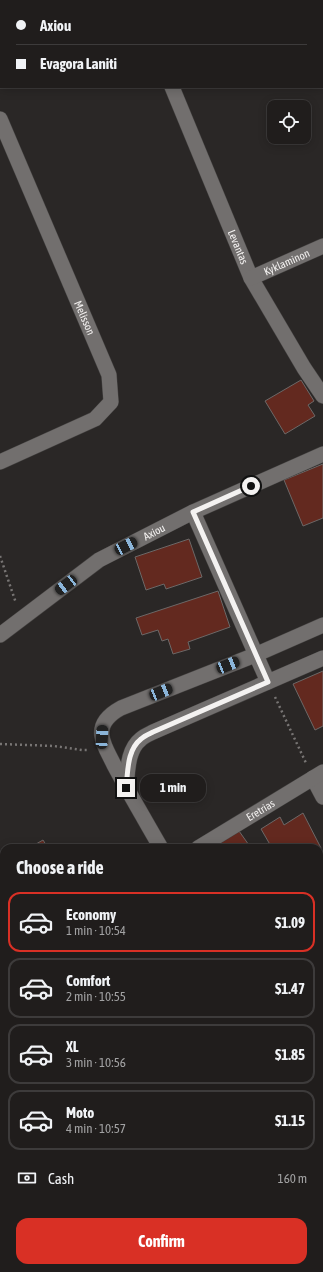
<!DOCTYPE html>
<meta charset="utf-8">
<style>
body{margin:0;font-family:"Asap Condensed",sans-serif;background:#282625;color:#f1f3f6;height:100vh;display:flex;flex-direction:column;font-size:15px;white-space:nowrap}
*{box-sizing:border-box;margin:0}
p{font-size:13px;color:#a2a2a3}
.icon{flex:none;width:22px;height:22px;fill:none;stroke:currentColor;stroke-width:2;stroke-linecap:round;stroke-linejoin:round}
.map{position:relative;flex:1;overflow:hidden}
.drawer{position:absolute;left:0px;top:844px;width:323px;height:428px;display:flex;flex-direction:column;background:#201d1c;border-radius:12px 12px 0 0;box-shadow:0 2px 10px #0003,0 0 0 1px #3d3b3b}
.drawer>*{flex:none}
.guide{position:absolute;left:0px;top:0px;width:323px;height:88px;box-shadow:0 2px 10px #0003,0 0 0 1px #3d3b3b;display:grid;align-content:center;height:88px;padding:0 16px;background:#201d1c}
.tools{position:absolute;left:267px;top:100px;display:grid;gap:8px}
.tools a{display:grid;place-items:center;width:44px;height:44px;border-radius:8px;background:#201d1c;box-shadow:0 2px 10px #0003,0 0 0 1px #3d3b3b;font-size:20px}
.end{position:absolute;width:18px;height:18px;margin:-9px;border:5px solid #f4f2f1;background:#111;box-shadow:0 0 0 2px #111}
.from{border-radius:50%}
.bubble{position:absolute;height:28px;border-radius:12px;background:#201d1c;box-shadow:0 2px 10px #0003,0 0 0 1px #3d3b3b;font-size:13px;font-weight:700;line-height:28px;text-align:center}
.car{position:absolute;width:12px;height:24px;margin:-12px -6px;border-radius:5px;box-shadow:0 0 3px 1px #0007;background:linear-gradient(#222 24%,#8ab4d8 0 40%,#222 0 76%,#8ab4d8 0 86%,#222 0)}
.guide b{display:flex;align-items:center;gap:14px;height:38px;font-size:15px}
.guide b+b{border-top:1px solid #3d3b3b}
.guide i{width:10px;height:10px;background:#f1f3f6}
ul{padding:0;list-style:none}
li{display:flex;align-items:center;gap:12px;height:60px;margin:0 8px 6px;padding:0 8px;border:2px solid #3d3b3b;border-radius:12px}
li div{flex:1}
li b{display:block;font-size:15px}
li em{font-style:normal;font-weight:700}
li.selected{border-color:#d93025}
li>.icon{width:36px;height:36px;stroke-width:1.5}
h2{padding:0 16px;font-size:18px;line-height:48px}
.pay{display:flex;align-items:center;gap:10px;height:44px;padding:0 16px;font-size:15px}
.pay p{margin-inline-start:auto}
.cta{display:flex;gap:8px;margin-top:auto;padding:8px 16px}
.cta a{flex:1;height:46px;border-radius:12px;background:#d93025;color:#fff;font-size:16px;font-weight:700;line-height:46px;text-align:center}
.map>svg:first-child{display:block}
.building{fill:#63291f;stroke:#6c6867}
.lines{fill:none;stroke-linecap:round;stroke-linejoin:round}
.minor-casing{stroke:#444241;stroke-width:16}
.path{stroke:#787574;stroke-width:2.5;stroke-dasharray:2 3;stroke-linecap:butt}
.minor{stroke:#726f6e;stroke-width:15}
.route{stroke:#f4f2f1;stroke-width:5}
.labels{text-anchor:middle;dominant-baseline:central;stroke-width:3;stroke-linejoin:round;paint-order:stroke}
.street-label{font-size:11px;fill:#f4f2f1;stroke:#111010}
</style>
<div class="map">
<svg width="323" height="1272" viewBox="0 0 323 1272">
<rect width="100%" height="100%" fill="#2a2726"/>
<g class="building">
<polygon points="301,380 314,401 308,405 315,416 285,434 265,401"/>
<polygon points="323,464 323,518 303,526 284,480"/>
<polygon points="189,539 202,577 166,589 164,584 146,590 135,557"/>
<polygon points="218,591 230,627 188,642 190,649 173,654 168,639 162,641 158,630 142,635 136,618"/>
<polygon points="323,671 323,726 315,730 293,684"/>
<polygon points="303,813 321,848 319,849 319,848 272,848 261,829 280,817 284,825"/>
<polygon points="239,831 251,848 219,848 217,845"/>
<polygon points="43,840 48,848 29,848"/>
<polygon points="4,862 4,881 0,874 0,865"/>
<polygon points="323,938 323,952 319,946 319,940"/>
<polygon points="319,968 323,975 323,992 319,994"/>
<polygon points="4,996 4,1029 0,1021 0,998"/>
<polygon points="323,1013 323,1042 319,1044 319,1015"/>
<polygon points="4,1184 4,1231 0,1233 0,1186"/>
<polygon points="13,1268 29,1268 21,1272 15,1272"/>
<polygon points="47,1268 52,1268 54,1272 38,1272"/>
<polygon points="128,1268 150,1268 152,1272 130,1272"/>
<polygon points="156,1268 179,1268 181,1272 158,1272"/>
<polygon points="300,1268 315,1268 317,1272 292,1272"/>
</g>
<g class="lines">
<g class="minor-casing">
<g id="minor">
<polyline points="137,0 137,1"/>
<path id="s1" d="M 172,87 L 251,278 L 304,368 L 323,396"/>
<path id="s2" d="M 0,119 L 109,375 L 111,402 L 95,419 L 0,462"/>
<path id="s3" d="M 251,278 L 323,246"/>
<polyline points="193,512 268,682"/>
<path id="s4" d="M 0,635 L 99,560 L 193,512 L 323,454"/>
<polyline points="313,778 323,797"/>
<path d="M 126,788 C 128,771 127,750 141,739 C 144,736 149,734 153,732 L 323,658"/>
<path d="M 161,848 C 145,820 129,793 114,765 C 110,756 103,746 102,736 C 100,723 110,714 121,708 L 255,655 L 323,625"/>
<path id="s5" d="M 198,848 L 323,772"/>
<polyline points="0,926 4,933"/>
<polyline points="0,1076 4,1074"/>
<polyline points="319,1095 323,1100"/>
<polyline points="319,1245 323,1243"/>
<polyline points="266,1272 274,1268"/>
</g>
</g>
<g class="path">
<polyline points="0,556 16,603"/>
<polyline points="275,697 306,763"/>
<polyline points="0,744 54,746 82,750 89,750"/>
<polyline points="0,1122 4,1129"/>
<polyline points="84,1268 87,1272"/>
</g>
<use href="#minor" class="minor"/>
</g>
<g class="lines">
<path class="route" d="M 126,788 C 128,771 127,750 141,739 C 144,736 149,734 153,732 L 268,682 L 193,512 L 251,486"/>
</g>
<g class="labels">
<g class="street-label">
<text stroke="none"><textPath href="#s1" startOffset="173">Levantas</textPath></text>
<text stroke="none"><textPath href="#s3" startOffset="39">Kyklaminon</textPath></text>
<text stroke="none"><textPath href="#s2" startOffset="216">Melisson</textPath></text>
<text stroke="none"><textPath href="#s4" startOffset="186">Axiou</textPath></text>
<text stroke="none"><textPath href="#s5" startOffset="73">Eretrias</textPath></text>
</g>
</g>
</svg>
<div class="tools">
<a><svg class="icon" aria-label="locate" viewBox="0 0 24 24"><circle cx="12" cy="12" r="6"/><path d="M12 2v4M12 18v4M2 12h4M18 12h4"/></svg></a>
</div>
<i class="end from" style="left:251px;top:486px"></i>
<i class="end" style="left:126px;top:788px"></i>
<div class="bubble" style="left:140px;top:774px;width:66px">1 min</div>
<i class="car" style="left:126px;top:546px;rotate:63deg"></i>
<i class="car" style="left:66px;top:585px;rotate:233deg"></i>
<i class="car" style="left:228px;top:665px;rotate:68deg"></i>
<i class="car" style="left:161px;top:692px;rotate:68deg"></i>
<i class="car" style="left:102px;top:737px;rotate:3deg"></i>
<div class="guide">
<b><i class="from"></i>Axiou</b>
<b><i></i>Evagora Laniti</b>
</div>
<section class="drawer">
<h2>Choose a ride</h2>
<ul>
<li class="selected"><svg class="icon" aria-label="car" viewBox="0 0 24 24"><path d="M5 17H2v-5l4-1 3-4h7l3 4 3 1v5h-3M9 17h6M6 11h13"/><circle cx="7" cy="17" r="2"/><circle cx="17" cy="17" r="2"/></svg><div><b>Economy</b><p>1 min · 10:54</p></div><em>$1.09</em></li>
<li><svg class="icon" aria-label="car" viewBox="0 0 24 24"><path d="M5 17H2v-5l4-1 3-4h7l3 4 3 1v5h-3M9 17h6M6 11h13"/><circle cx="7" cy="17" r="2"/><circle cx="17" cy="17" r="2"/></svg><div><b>Comfort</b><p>2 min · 10:55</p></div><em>$1.47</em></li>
<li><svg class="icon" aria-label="car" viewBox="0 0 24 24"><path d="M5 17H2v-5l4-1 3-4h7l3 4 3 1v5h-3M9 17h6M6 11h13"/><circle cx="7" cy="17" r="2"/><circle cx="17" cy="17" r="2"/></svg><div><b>XL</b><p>3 min · 10:56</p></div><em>$1.85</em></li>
<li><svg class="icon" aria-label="car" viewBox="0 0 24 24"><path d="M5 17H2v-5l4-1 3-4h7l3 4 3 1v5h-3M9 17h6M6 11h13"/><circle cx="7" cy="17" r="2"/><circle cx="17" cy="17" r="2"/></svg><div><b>Moto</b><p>4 min · 10:57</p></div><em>$1.15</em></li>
</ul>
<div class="pay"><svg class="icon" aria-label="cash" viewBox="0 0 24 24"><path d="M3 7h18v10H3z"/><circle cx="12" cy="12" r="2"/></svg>Cash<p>160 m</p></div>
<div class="cta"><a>Confirm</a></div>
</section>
</div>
